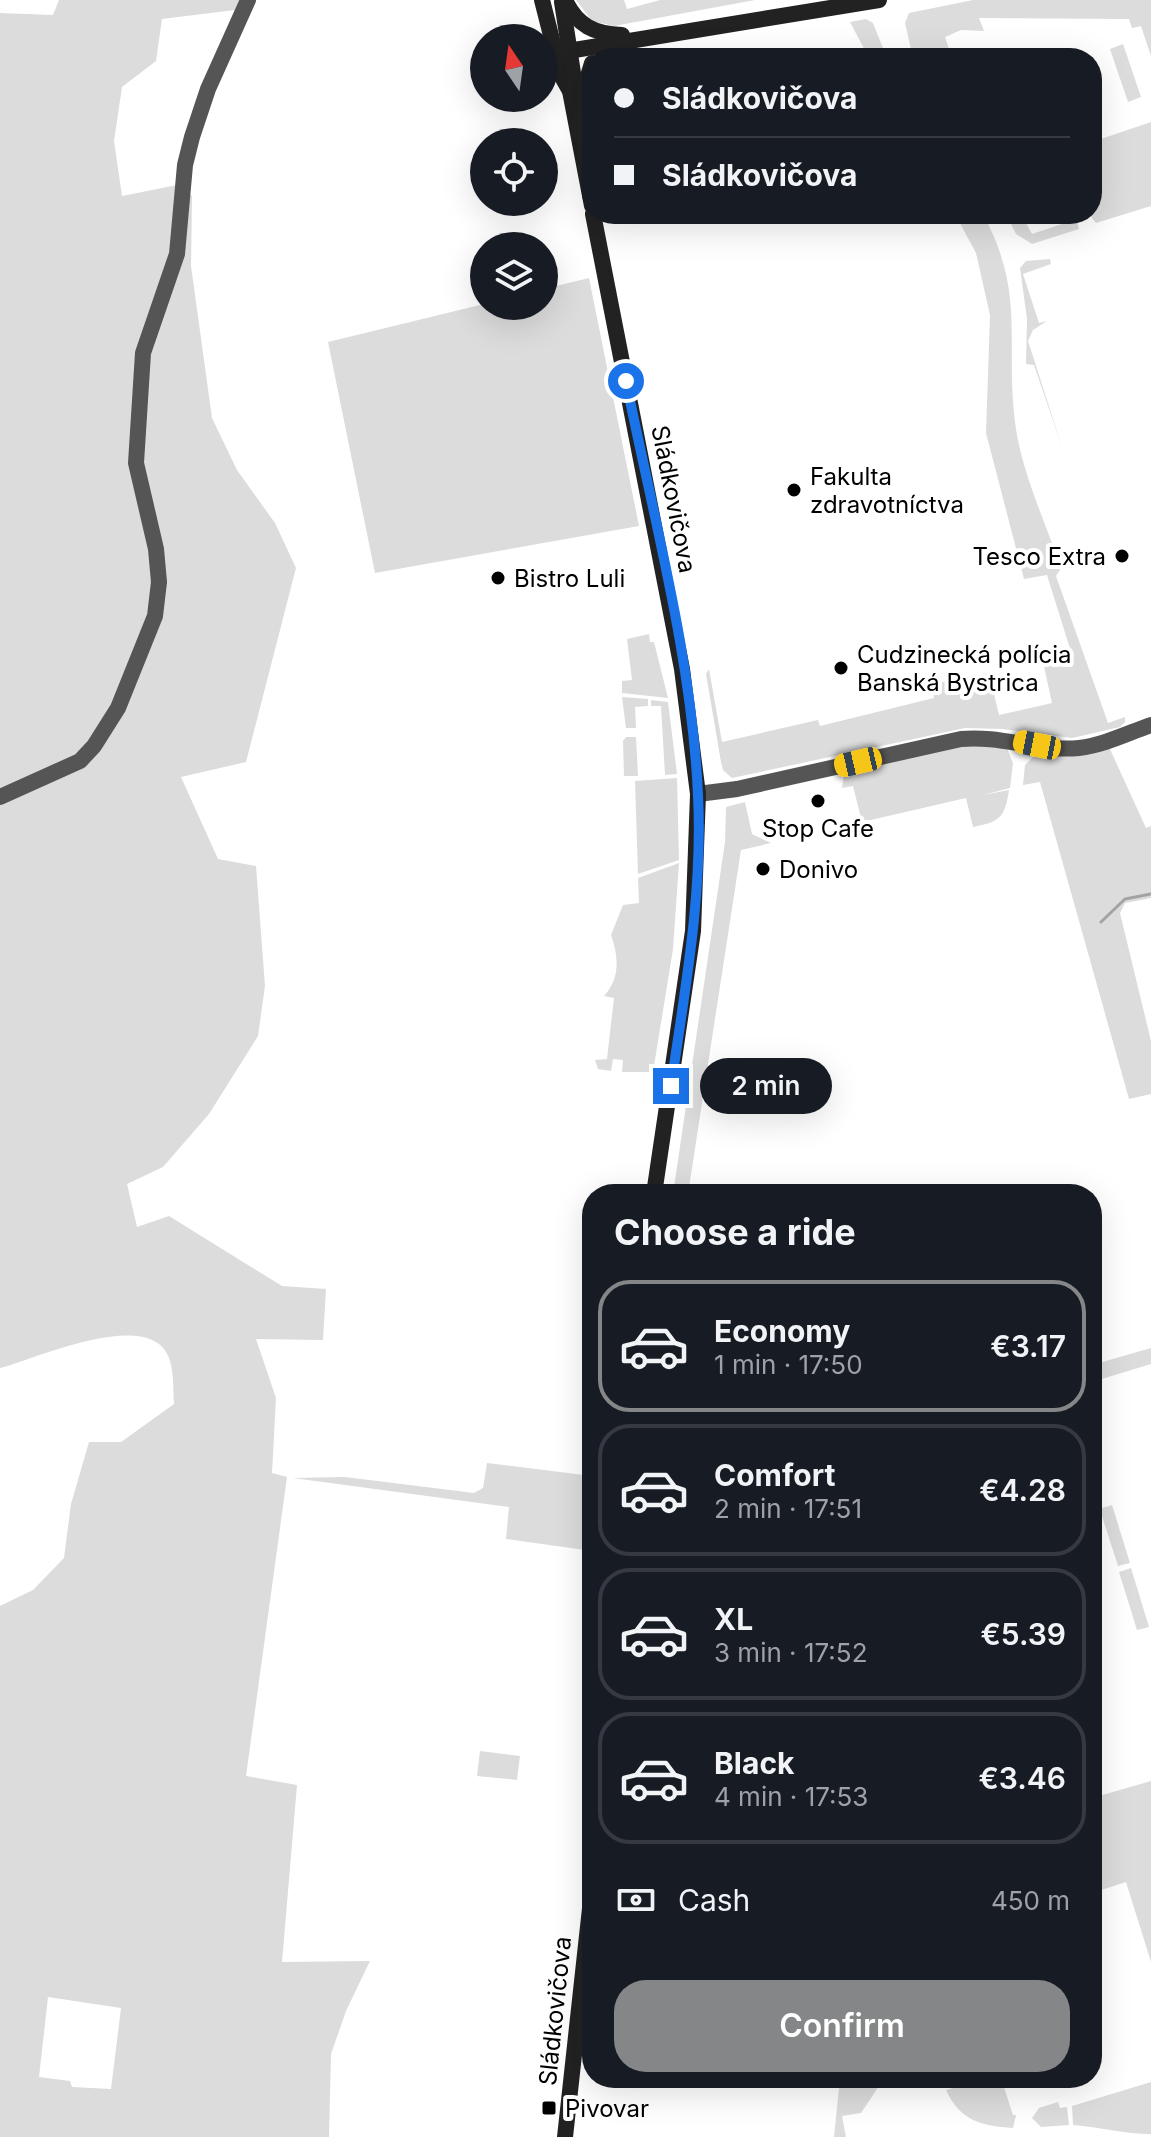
<!DOCTYPE html>
<meta charset="utf-8">
<style>
body{margin:0;font-family:Inter,sans-serif;background:#242831;color:#f1f3f6;height:100vh;display:flex;flex-direction:column;font-size:30px;white-space:nowrap}
*{box-sizing:border-box;margin:0}
p{font-size:26px;color:#9ea1a6}
.icon{flex:none;width:44px;height:44px;fill:none;stroke:currentColor;stroke-width:2;stroke-linecap:round;stroke-linejoin:round}
.map{position:relative;flex:1;overflow:hidden}
.sheet{position:absolute;left:582px;top:1184px;width:520px;height:904px;display:flex;flex-direction:column;background:#171b24;border-radius:32px;box-shadow:0 8px 32px #0002}
.sheet>*{flex:none}
.guide{position:absolute;left:582px;top:48px;width:520px;height:176px;border-radius:32px;box-shadow:0 8px 32px #0002;display:grid;align-content:center;height:176px;padding:0 32px;background:#171b24}
.needle{width:52px;rotate:347deg}
.buttons{position:absolute;left:470px;top:24px;display:grid;gap:16px}
.buttons a{display:grid;place-items:center;width:88px;height:88px;border-radius:50%;background:#171b24;box-shadow:0 8px 32px #0002;font-size:40px}
.end{position:absolute;width:36px;height:36px;margin:-18px;border:10px solid #1a73e8;background:#fff;box-shadow:0 0 0 4px #fff}
.from{border-radius:50%}
.bubble{position:absolute;height:56px;border-radius:28px;background:#171b24;box-shadow:0 8px 32px #0002;font-size:26px;font-weight:600;line-height:56px;text-align:center}
.car{position:absolute;width:24px;height:48px;margin:-24px -12px;border-radius:10px;box-shadow:0 0 6px 2px #0007;background:linear-gradient(#f5c518 24%,#345 0 40%,#f5c518 0 76%,#345 0 86%,#f5c518 0)}
.guide b{display:flex;align-items:center;gap:28px;height:76px;font-size:30px}
.guide b+b{border-top:2px solid #363941}
.guide i{width:20px;height:20px;background:#f1f3f6}
ul{padding:0;list-style:none}
li{display:flex;align-items:center;gap:24px;height:132px;margin:0 16px 12px;padding:0 16px;border:4px solid #363941;border-radius:32px}
li div{flex:1}
li b{display:block;font-size:30px}
li em{font-style:normal;font-weight:600}
li.current{border-color:#858687}
li>.icon{width:72px;height:72px;stroke-width:1.5}
h2{padding:0 32px;font-size:36px;line-height:96px}
.pay{display:flex;align-items:center;gap:20px;height:88px;padding:0 32px;font-size:30px}
.pay p{margin-inline-start:auto}
.action{display:flex;gap:16px;margin-top:auto;padding:16px 32px}
.action a{flex:1;height:92px;border-radius:32px;background:#858687;color:#fff;font-size:32px;font-weight:600;line-height:92px;text-align:center}
.map>svg:first-child{display:block}
.green{fill:#dcdcdc;fill-rule:evenodd}
.lines{fill:none;stroke-linecap:round;stroke-linejoin:round}
.stream{stroke:#a3a3a3;stroke-width:3}
.tertiary{stroke:#555;stroke-width:16}
.secondary{stroke:#222;stroke-width:16}
.route{stroke:#1a73e8;stroke-width:10}
.poi-dot{fill:#000;stroke:#fff;stroke-width:3}
.labels{text-anchor:middle;dominant-baseline:central;stroke-width:8;stroke-linejoin:round;paint-order:stroke}
.poi-label{font-size:24px;fill:#000;stroke:#fff;text-anchor:start}
.street-label{font-size:24px;fill:#000;stroke:#fff}
</style>
<div class="map">
<svg width="1151" height="2137" viewBox="0 0 1151 2137">
<rect width="100%" height="100%" fill="#fff"/>
<g class="green">
<path d="M 59,0 L 239,0 L 235,10 L 162,19 L 156,61 L 122,87 L 114,141 L 122,196 L 177,185 L 192,196 L 191,266 L 212,418 L 237,470 L 275,523 L 296,568 L 246,762 L 181,777 L 218,859 L 256,866 L 265,986 L 258,1036 L 209,1114 L 163,1167 L 127,1184 L 137,1227 L 169,1216 L 282,1286 L 326,1289 L 323,1340 L 256,1339 L 276,1398 L 272,1473 L 287,1477 L 246,1776 L 297,1785 L 282,1962 L 370,1961 L 346,2011 L 331,2054 L 329,2137 L 0,2137 L 0,1606 L 33,1590 L 64,1558 L 71,1504 L 89,1442 L 121,1442 L 174,1404 C 173,1391 174,1374 170,1361 C 154,1304 36,1359 0,1368 L 0,13 L 53,15 ZM 48,1997 L 121,2008 L 111,2089 L 72,2087 L 70,2081 L 39,2077 Z"/>
<polygon points="576,0 624,0 627,9 660,0 755,0 614,26 592,21"/>
<polygon points="973,0 1151,0 1151,56 1141,26 1132,28 1129,19 979,18 984,31 961,30 945,37 952,58 913,58 905,23 909,13"/>
<polygon points="866,19 873,23 887,58 869,58 850,22"/>
<polygon points="1123,44 1141,97 1128,102 1110,49"/>
<polygon points="1151,122 1151,206 1096,223 1089,214 1092,214 1092,142"/>
<path d="M 955,214 L 983,214 C 1026,294 1005,340 1015,422 C 1021,471 1045,521 1061,568 L 1056,576 L 1108,723 L 1125,717 L 1125,722 L 1120,727 L 1072,738 L 1003,729 L 965,728 L 732,778 L 723,770 L 721,762 L 706,674 L 709,669 L 722,742 L 818,720 L 820,726 L 934,698 L 932,684 L 989,673 L 999,715 L 1052,703 L 1043,662 L 1072,655 L 1047,575 L 1024,579 L 986,433 L 990,315 L 976,253 Z"/>
<polygon points="1006,214 1021,214 1032,234 1071,221 1069,214 1076,218 1079,229 1032,244 1016,234"/>
<polygon points="1050,259 1051,264 1023,274 1039,323 1047,321 1033,330 1028,341 1062,447 1034,365 1026,364 1027,319 1020,268 1026,261"/>
<polygon points="589,278 639,526 375,573 328,342 484,304 544,306 544,289"/>
<polygon points="649,634 650,642 654,642 668,698 622,693 622,681 632,680 627,639"/>
<polygon points="622,697 648,699 648,706 635,707 636,728 626,728"/>
<polygon points="651,700 668,702 677,774 665,775 661,706 651,706"/>
<polygon points="626,737 636,737 638,776 624,776 623,741"/>
<path d="M 950,745 L 1006,746 L 1013,763 L 1010,788 L 983,795 L 1009,790 C 1005,817 1000,822 973,827 L 966,798 L 862,822 L 853,786 L 842,788 L 844,774 L 850,769 Z"/>
<polygon points="1109,747 1146,828 1151,826 1151,898 1125,903 1120,913 1151,1041 1151,1094 1129,1099 1040,782 1023,785 1025,765 1034,756"/>
<polygon points="677,778 679,860 638,874 635,781"/>
<polygon points="745,802 752,834 771,843 741,850 688,1194 673,1194 725,842 726,807"/>
<path d="M 679,863 L 673,949 L 653,1072 L 622,1072 L 623,1060 L 613,1059 L 611,1071 L 598,1069 L 595,1060 L 607,1059 L 614,998 L 604,996 C 620,979 619,957 611,935 L 623,905 L 639,903 L 638,878 Z"/>
<polygon points="1151,1348 1151,1364 1092,1382 1092,1365"/>
<polygon points="487,1463 592,1476 592,1551 506,1539 509,1507 293,1478 345,1477 474,1493 483,1488"/>
<polygon points="1112,1505 1130,1563 1118,1566 1101,1513 1092,1515 1092,1511"/>
<polygon points="1131,1568 1149,1627 1137,1630 1119,1572"/>
<polygon points="480,1751 520,1756 517,1780 477,1776"/>
<polygon points="1151,1781 1151,1962 1126,1882 1092,1893 1092,1798"/>
<polygon points="840,2078 879,2078 877,2089 861,2113 842,2116 846,2137 834,2137"/>
<path d="M 950,2078 L 1001,2078 L 1013,2115 L 1016,2115 L 1013,2128 C 982,2126 960,2121 946,2090 L 953,2088 Z"/>
<path d="M 1151,2082 L 1151,2134 C 1124,2134 1100,2127 1073,2125 L 1072,2106 Z"/>
<polygon points="1058,2102 1060,2108 1067,2107 1069,2125 1041,2127 1032,2118 1039,2108"/>
</g>
<g class="lines">
<polyline class="stream" points="1101,922 1125,899 1151,894"/>
<g class="tertiary">
<path d="M 698,794 L 737,789 L 961,739 C 1001,735 1039,752 1079,748 C 1104,745 1128,733 1151,725"/>
<polyline points="0,797 80,761 94,746 118,708 155,616 159,582 156,549 136,463 143,353 177,254 185,165 192,137 208,89 248,0"/>
</g>
<g class="secondary">
<polyline points="542,0 561,75 570,91 592,206"/>
<path d="M 565,0 C 577,26 595,34 622,35"/>
<polyline points="562,2 573,73 570,91"/>
<polyline points="556,53 879,0"/>
<polyline points="577,112 592,63"/>
<polyline points="593,214 682,669 698,794 693,931 654,1194"/>
<polyline points="565,2137 592,1890"/>
</g>
</g>
<g class="lines">
<path class="route" d="M 626,381 C 653,516 692,658 698,795 C 703,893 685,989 671,1086"/>
</g>
<g class="poi-dot">
<circle cx="794" cy="490" r="8"/>
<circle cx="1122" cy="556" r="8"/>
<circle cx="498" cy="578" r="8"/>
<circle cx="841" cy="668" r="8"/>
<circle cx="818" cy="801" r="8"/>
<circle cx="763" cy="869" r="8"/>
<rect x="541" y="2100" width="16" height="16" rx="4"/>
</g>
<g class="labels">
<g class="poi-label">
<text x="810" y="476">Fakulta<tspan x="810" dy="28">zdravotníctva</tspan></text>
<text x="1106" y="556" text-anchor="end">Tesco Extra</text>
<text x="514" y="578">Bistro Luli</text>
<text x="857" y="654">Cudzinecká polícia<tspan x="857" dy="28">Banská Bystrica</tspan></text>
<text x="818" y="828" text-anchor="middle">Stop Cafe</text>
<text x="779" y="869">Donivo</text>
<text x="565" y="2108">Pivovar</text>
</g>
<g class="street-label">
<text transform="translate(674 499) rotate(79)">Sládkovičova</text>
<text transform="translate(555 2011) rotate(-84)">Sládkovičova</text>
</g>
</g>
</svg>
<div class="buttons">
<a><svg class="needle" viewBox="-14 -14 28 28"><path d="M0-13l5 13h-10z" fill="#e53935"/><path d="M0 13l5-13h-10z" fill="#9ea1a6"/></svg></a>
<a><svg class="icon" aria-label="locate" viewBox="0 0 24 24"><circle cx="12" cy="12" r="6"/><path d="M12 2v4M12 18v4M2 12h4M18 12h4"/></svg></a>
<a><svg class="icon" aria-label="layers" viewBox="0 0 24 24"><path d="M12 4l9 5-9 5-9-5zM3 14l9 5 9-5"/></svg></a>
</div>
<i class="end from" style="left:626px;top:381px"></i>
<i class="end" style="left:671px;top:1086px"></i>
<div class="bubble" style="left:700px;top:1058px;width:132px">2 min</div>
<i class="car" style="left:1037px;top:745px;rotate:281deg"></i>
<i class="car" style="left:858px;top:762px;rotate:257deg"></i>
<div class="guide">
<b><i class="from"></i>Sládkovičova</b>
<b><i></i>Sládkovičova</b>
</div>
<section class="sheet">
<h2>Choose a ride</h2>
<ul>
<li class="current"><svg class="icon" aria-label="car" viewBox="0 0 24 24"><path d="M5 17H2v-5l4-1 3-4h7l3 4 3 1v5h-3M9 17h6M6 11h13"/><circle cx="7" cy="17" r="2"/><circle cx="17" cy="17" r="2"/></svg><div><b>Economy</b><p>1 min · 17:50</p></div><em>€3.17</em></li>
<li><svg class="icon" aria-label="car" viewBox="0 0 24 24"><path d="M5 17H2v-5l4-1 3-4h7l3 4 3 1v5h-3M9 17h6M6 11h13"/><circle cx="7" cy="17" r="2"/><circle cx="17" cy="17" r="2"/></svg><div><b>Comfort</b><p>2 min · 17:51</p></div><em>€4.28</em></li>
<li><svg class="icon" aria-label="car" viewBox="0 0 24 24"><path d="M5 17H2v-5l4-1 3-4h7l3 4 3 1v5h-3M9 17h6M6 11h13"/><circle cx="7" cy="17" r="2"/><circle cx="17" cy="17" r="2"/></svg><div><b>XL</b><p>3 min · 17:52</p></div><em>€5.39</em></li>
<li><svg class="icon" aria-label="car" viewBox="0 0 24 24"><path d="M5 17H2v-5l4-1 3-4h7l3 4 3 1v5h-3M9 17h6M6 11h13"/><circle cx="7" cy="17" r="2"/><circle cx="17" cy="17" r="2"/></svg><div><b>Black</b><p>4 min · 17:53</p></div><em>€3.46</em></li>
</ul>
<div class="pay"><svg class="icon" aria-label="cash" viewBox="0 0 24 24"><path d="M3 7h18v10H3z"/><circle cx="12" cy="12" r="2"/></svg>Cash<p>450 m</p></div>
<div class="action"><a>Confirm</a></div>
</section>
</div>
